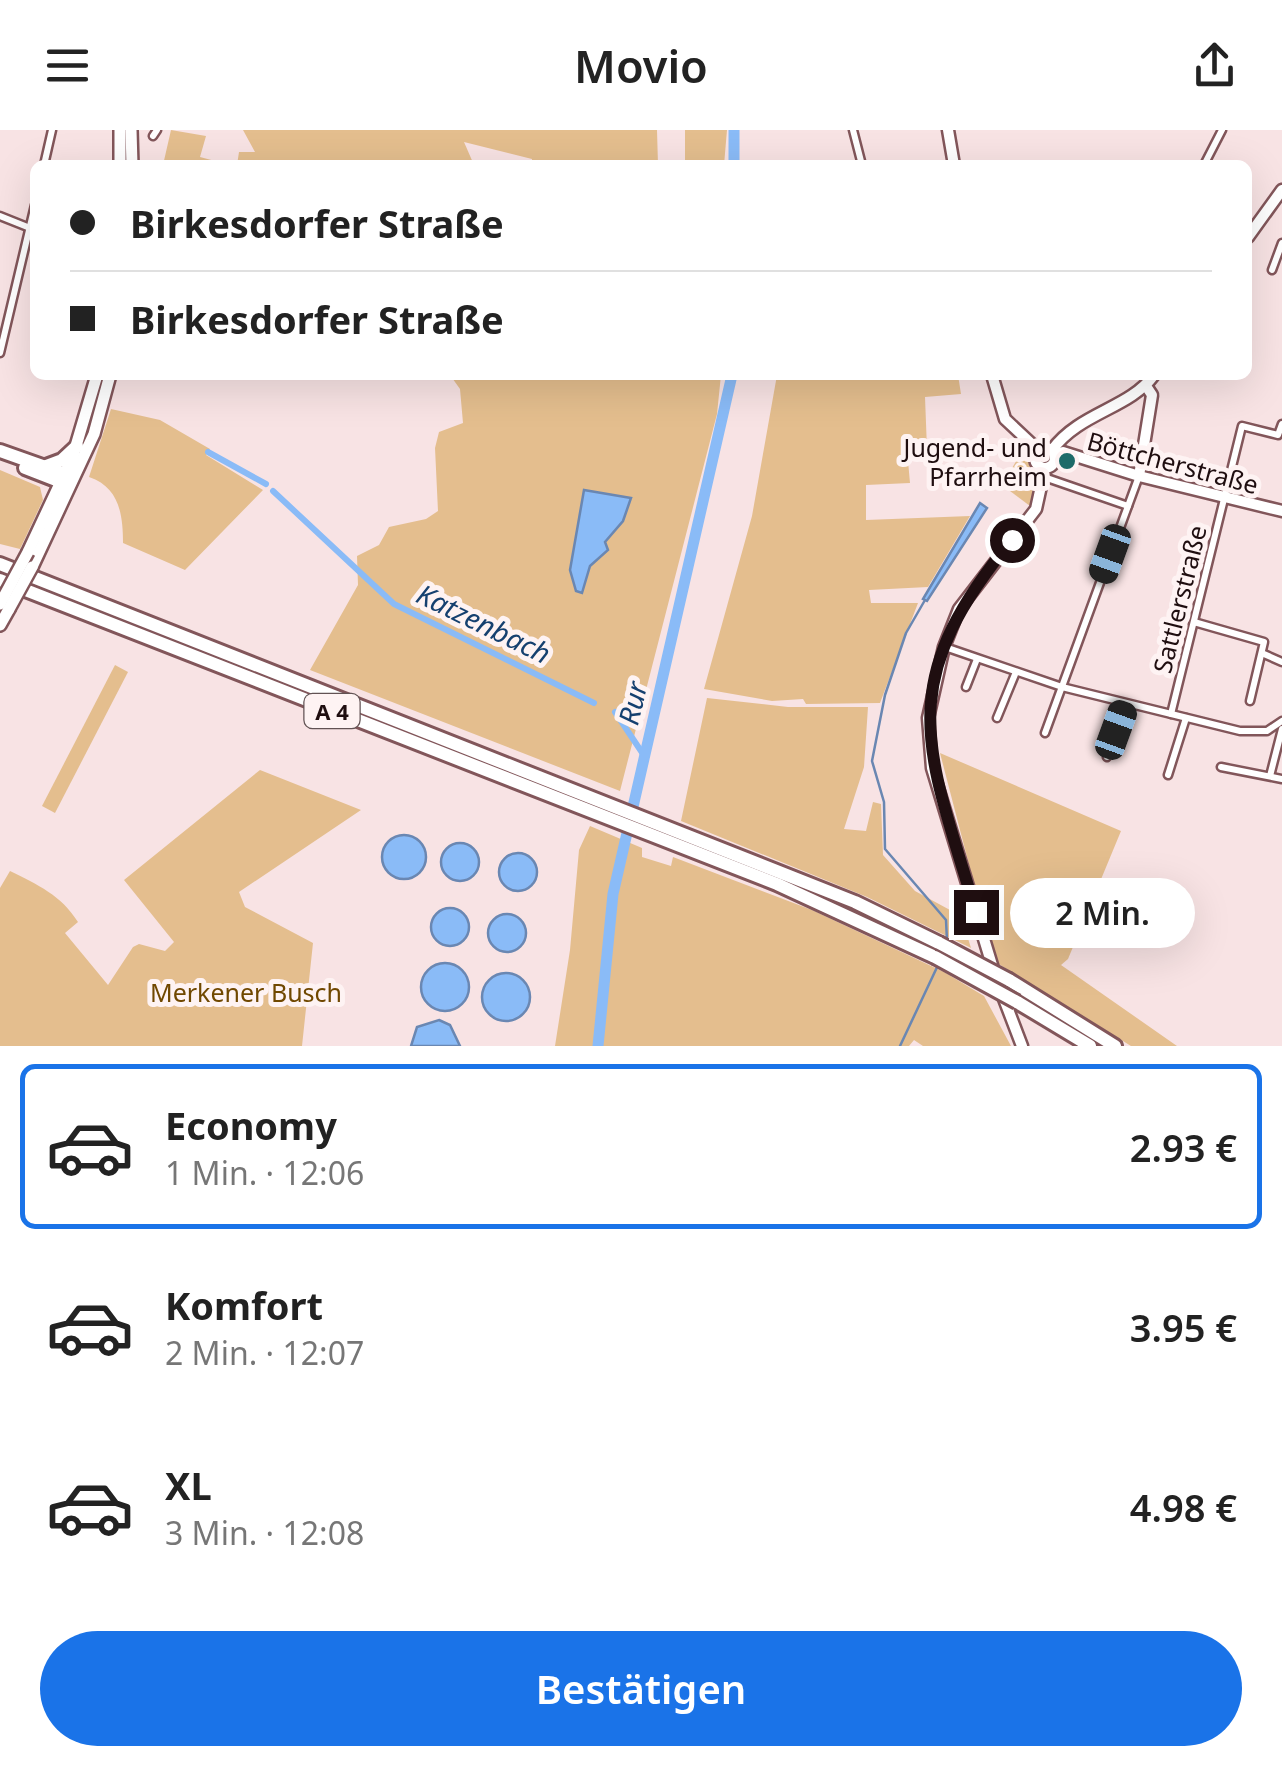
<!DOCTYPE html>
<html lang="de">
<meta charset="utf-8">
<style>
body{margin:0;font-family:"Noto Sans",sans-serif;background:#f2f2f2;color:#222;height:100vh;display:flex;flex-direction:column;font-size:38px;white-space:nowrap}
*{box-sizing:border-box;margin:0}
p{font-size:32px;color:#767676}
.icon{flex:none;width:55px;height:55px;fill:none;stroke:currentColor;stroke-width:2;stroke-linecap:round;stroke-linejoin:round}
.map{position:relative;height:916px;overflow:hidden}
.side{display:flex;flex-direction:column;background:#fff;flex:1}
.side>*{flex:none}
.hud{position:absolute;left:30px;top:30px;width:1222px;height:220px;border-radius:15px;box-shadow:0 10px 40px #0002;display:grid;align-content:center;height:220px;padding:0 40px;background:#fff}
.end{position:absolute;width:45px;height:45px;margin:-22px;border:12px solid #1f0e10;background:#fff;box-shadow:0 0 0 5px #fff}
.from{border-radius:50%}
.bubble{position:absolute;height:70px;border-radius:35px;background:#fff;box-shadow:0 10px 40px #0002;font-size:32px;font-weight:600;line-height:70px;text-align:center}
.car{position:absolute;width:30px;height:60px;margin:-30px -15px;border-radius:12px;box-shadow:0 0 8px 2px #0007;background:linear-gradient(#222 24%,#8ab4d8 0 40%,#222 0 76%,#8ab4d8 0 86%,#222 0)}
.hud b{display:flex;align-items:center;gap:35px;height:95px;font-size:38px}
.hud b+b{border-top:2px solid #e0e0e0}
.hud i{width:25px;height:25px;background:#222}
ul{padding:18px 0 0;list-style:none}
li{display:flex;align-items:center;gap:30px;height:165px;margin:0 20px 15px;padding:0 20px;border:5px solid transparent;border-radius:15px}
li div{flex:1}
li b{display:block;font-size:38px}
li em{font-style:normal;font-weight:600}
li.on{border-color:#1a73e8}
li>.icon{width:90px;height:90px;stroke-width:1.5}
.action{display:flex;gap:20px;margin-top:auto;padding:20px 40px}
.action a{flex:1;height:115px;border-radius:60px;background:#1a73e8;color:#fff;font-size:40px;font-weight:600;line-height:115px;text-align:center}
header{display:flex;justify-content:space-between;align-items:center;height:130px;padding:0 40px;background:#fff;font-size:45px;font-weight:600}
.map>svg:first-child{display:block}
.green{fill:#e4be8e}
.water{fill:#8abbf7;stroke:#6a87b2;stroke-width:2.5}
.lines{fill:none;stroke-linecap:round;stroke-linejoin:round}
.stream{stroke:#6a87b2;stroke-width:2.5}
.canal{stroke:#8abbf7;stroke-width:6}
.river{stroke:#8abbf7;stroke-width:11}
.street-casing{stroke:#82565a;stroke-width:11}
.secondary-casing{stroke:#82565a;stroke-width:15}
.primary-casing{stroke:#82565a;stroke-width:16}
.highway-casing{stroke:#82565a;stroke-width:18}
.street{stroke:#fff;stroke-width:6}
.secondary{stroke:#fff;stroke-width:10}
.primary{stroke:#fff;stroke-width:11}
.highway{stroke:#fff;stroke-width:12}
.primary-bridge-casing{stroke:#82565a;stroke-width:16;stroke-linecap:butt}
.highway-bridge-casing{stroke:#82565a;stroke-width:18;stroke-linecap:butt}
.primary-bridge{stroke:#fff;stroke-width:11}
.highway-bridge{stroke:#fff;stroke-width:12}
.route{stroke:#1f0e10;stroke-width:12}
.poi-dot{fill:#1e6b69;stroke:#fef3f3;stroke-width:4}
.labels{text-anchor:middle;dominant-baseline:central;stroke-width:10;stroke-linejoin:round;paint-order:stroke}
.shield{fill:#fef3f3;stroke:#625354;stroke-width:2.5}
.shield-label{font-size:22px;font-weight:bold;fill:#1f0e10}
.poi-label{font-size:25px;fill:#1f0e10;stroke:#fef3f3;text-anchor:end}
.street-label{font-size:25px;fill:#1f0e10;stroke:#fef3f3}
.park-label{font-size:25px;fill:#704800;stroke:#fef3f3}
.water-label{font-size:28px;font-style:italic;fill:#15406f;stroke:#fef3f3}
</style>
<header><svg class="icon" aria-label="menu" viewBox="0 0 24 24"><path d="M4 6h16M4 12h16M4 18h16"/></svg>Movio<svg class="icon" aria-label="share" viewBox="0 0 24 24"><path d="M12 15V3M7 8l5-5 5 5M5 13v7h14v-7"/></svg></header>
<div class="map">
<svg width="1282" height="916" viewBox="0 0 1282 916">
<rect width="100%" height="100%" fill="#f8e3e4"/>
<g class="green">
<polygon points="171,0 206,6 200,27 230,35 163,35"/>
<polygon points="243,0 657,0 658,35 532,35 532,29 464,12 474,35 237,35 239,22 255,22"/>
<polygon points="685,0 727,0 724,35 685,35"/>
<polygon points="450,245 721,245 717,284 620,661 310,540 358,455 357,426 379,415 389,397 426,389 438,381 435,318 439,302 463,293 460,259"/>
<polygon points="777,245 958,245 961,264 925,267 927,319 907,320 910,353 866,355 866,390 970,386 928,457 869,460 871,473 918,473 880,573 806,574 803,569 772,571 704,559 752,386"/>
<path d="M 111,279 L 160,290 L 210,319 L 206,325 L 263,360 L 185,440 L 123,413 C 123,384 119,357 89,347 Z"/>
<polygon points="1024,318 1036,347 1030,376 1002,355"/>
<polygon points="0,340 40,357 43,370 20,419 0,414"/>
<polygon points="115,535 128,542 55,683 42,676"/>
<polygon points="707,568 788,577 868,577 864,637 844,699 866,701 873,672 881,674 883,725 915,761 961,786 971,818 867,767 681,691"/>
<polygon points="940,623 1121,701 1068,829 1061,835 1177,916 1131,916 994,831"/>
<path d="M 260,640 L 361,680 L 239,762 L 245,777 L 313,813 L 302,916 L 0,916 L 0,758 L 10,741 C 38,755 61,765 78,792 L 65,803 L 108,855 L 133,817 L 139,814 L 165,821 L 174,812 L 124,750 Z"/>
<polygon points="590,696 642,718 642,727 671,736 673,727 812,780 944,842 984,866 1011,916 923,916 914,910 909,916 555,916 570,820 579,720"/>
</g>
<g class="water">
<polygon points="584,360 631,368 623,391 605,412 608,420 590,436 582,463 576,461 570,440"/>
<polygon points="980,373 987,378 927,471 923,469"/>
<circle cx="404" cy="727" r="22"/>
<circle cx="460" cy="732" r="19"/>
<circle cx="518" cy="742" r="19"/>
<circle cx="450" cy="797" r="19"/>
<circle cx="507" cy="803" r="19"/>
<circle cx="445" cy="857" r="24"/>
<circle cx="506" cy="867" r="24"/>
<polygon points="439,890 450,895 460,916 411,916 417,897"/>
</g>
<g class="lines">
<g class="stream">
<polyline points="925,470 906,503 885,565 872,631 884,672 885,719 946,790 947,811"/>
<polyline points="900,916 939,833"/>
</g>
<g class="canal">
<polyline points="208,322 266,354"/>
<polyline points="273,361 394,474 594,573"/>
<polyline points="615,582 645,627"/>
</g>
<g class="river">
<polyline points="734,35 734,0"/>
<polyline points="598,916 613,764 732,245"/>
</g>
<g class="street-casing">
<g id="street">
<polyline points="853,0 862,35"/>
<polyline points="153,6 157,0"/>
<polyline points="44,35 52,0"/>
<polyline points="1204,35 1222,0"/>
<polyline points="0,86 30,98"/>
<polyline points="1272,140 1282,113"/>
<polyline points="0,223 35,75"/>
<polyline points="1044,347 1128,376"/>
<polyline points="1194,492 1264,512 1250,571"/>
<polyline points="945,517 1062,557 1240,601 1267,601 1282,591"/>
<polyline points="1264,524 1282,532"/>
<polyline points="966,557 977,529"/>
<polyline points="1171,584 1242,296 1278,305 1282,294"/>
<polyline points="997,588 1016,542"/>
<polyline points="1045,603 1139,346"/>
<polyline points="1107,627 1126,574"/>
<polyline points="1221,637 1282,649"/>
<polyline points="1168,645 1186,588"/>
<polyline points="1270,646 1282,599"/>
</g>
</g>
<g class="secondary-casing">
<g id="secondary">
<polyline points="948,0 954,35"/>
<polyline points="1248,107 1282,60"/>
<polyline points="992,245 1005,289 1038,320"/>
<circle cx="1045" cy="328" r="10"/>
<path d="M 1052,320 C 1080,282 1129,279 1154,245"/>
<polyline points="1055,324 1063,322 1139,346 1282,381"/>
<polyline points="1139,346 1152,265 1146,256"/>
<polyline points="995,845 932,638 928,588 944,517 959,479 1036,379 1045,338"/>
<polyline points="1001,861 1022,916"/>
</g>
</g>
<g class="primary-casing">
<g id="primary">
<polyline points="120,0 120,35"/>
<polyline points="131,0 132,35"/>
<polyline points="28,422 73,326 97,245"/>
<polyline points="32,437 94,304 110,245"/>
<polyline points="0,495 9,479"/>
</g>
</g>
<g class="highway-casing">
<g id="highway">
<polyline points="0,321 65,344"/>
<polyline points="46,336 62,330 77,316"/>
<polyline points="25,338 61,352"/>
<polyline points="0,434 855,772 939,813"/>
<polyline points="0,450 777,754 935,827"/>
<polyline points="1009,850 1115,916"/>
<polyline points="1017,872 1090,916"/>
</g>
</g>
<use href="#street" class="street"/>
<use href="#secondary" class="secondary"/>
<use href="#primary" class="primary"/>
<use href="#highway" class="highway"/>
<g class="primary-bridge-casing">
<g id="primary-bridge">
<polyline points="0,474 28,422"/>
<polyline points="9,479 32,437"/>
</g>
</g>
<g class="highway-bridge-casing">
<g id="highway-bridge">
<polyline points="939,813 1009,850"/>
<polyline points="935,827 1017,872"/>
</g>
</g>
<use href="#primary-bridge" class="primary-bridge"/>
<use href="#highway-bridge" class="highway-bridge"/>
</g>
<g class="lines">
<path class="route" d="M 976,782 C 927,618 891,555 1012,410"/>
</g>
<circle class="poi-dot" cx="1067" cy="331" r="10"/>
<g class="labels">
<rect class="shield" x="304.5" y="564" width="55" height="34" rx="8"/>
<g class="shield-label">
<text x="332" y="581">A 4</text>
</g>
<g class="poi-label">
<text x="1047" y="317">Jugend- und<tspan x="1047" dy="29">Pfarrheim</tspan></text>
</g>
<g class="street-label">
<text transform="translate(1173 332) rotate(15)">Böttcherstraße</text>
<text transform="translate(1179 469) rotate(-76)">Sattlerstraße</text>
</g>
<g class="park-label">
<text x="246" y="862">Merkener Busch</text>
</g>
<g class="water-label">
<text transform="translate(484 493) rotate(26)">Katzenbach</text>
<text transform="translate(632 573) rotate(-77)">Rur</text>
</g>
</g>
</svg>
<i class="end from" style="left:1012px;top:410px"></i>
<i class="end" style="left:976px;top:782px"></i>
<div class="bubble" style="left:1010px;top:748px;width:185px">2 Min.</div>
<i class="car" style="left:1110px;top:424px;rotate:200deg"></i>
<i class="car" style="left:1116px;top:600px;rotate:20deg"></i>
<div class="hud">
<b><i class="from"></i>Birkesdorfer Straße</b>
<b><i></i>Birkesdorfer Straße</b>
</div>
</div>
<section class="side">
<ul>
<li class="on"><svg class="icon" aria-label="car" viewBox="0 0 24 24"><path d="M5 17H2v-5l4-1 3-4h7l3 4 3 1v5h-3M9 17h6M6 11h13"/><circle cx="7" cy="17" r="2"/><circle cx="17" cy="17" r="2"/></svg><div><b>Economy</b><p>1 Min. · 12:06</p></div><em>2.93 €</em></li>
<li><svg class="icon" aria-label="car" viewBox="0 0 24 24"><path d="M5 17H2v-5l4-1 3-4h7l3 4 3 1v5h-3M9 17h6M6 11h13"/><circle cx="7" cy="17" r="2"/><circle cx="17" cy="17" r="2"/></svg><div><b>Komfort</b><p>2 Min. · 12:07</p></div><em>3.95 €</em></li>
<li><svg class="icon" aria-label="car" viewBox="0 0 24 24"><path d="M5 17H2v-5l4-1 3-4h7l3 4 3 1v5h-3M9 17h6M6 11h13"/><circle cx="7" cy="17" r="2"/><circle cx="17" cy="17" r="2"/></svg><div><b>XL</b><p>3 Min. · 12:08</p></div><em>4.98 €</em></li>
</ul>
<div class="action"><a>Bestätigen</a></div>
</section>
